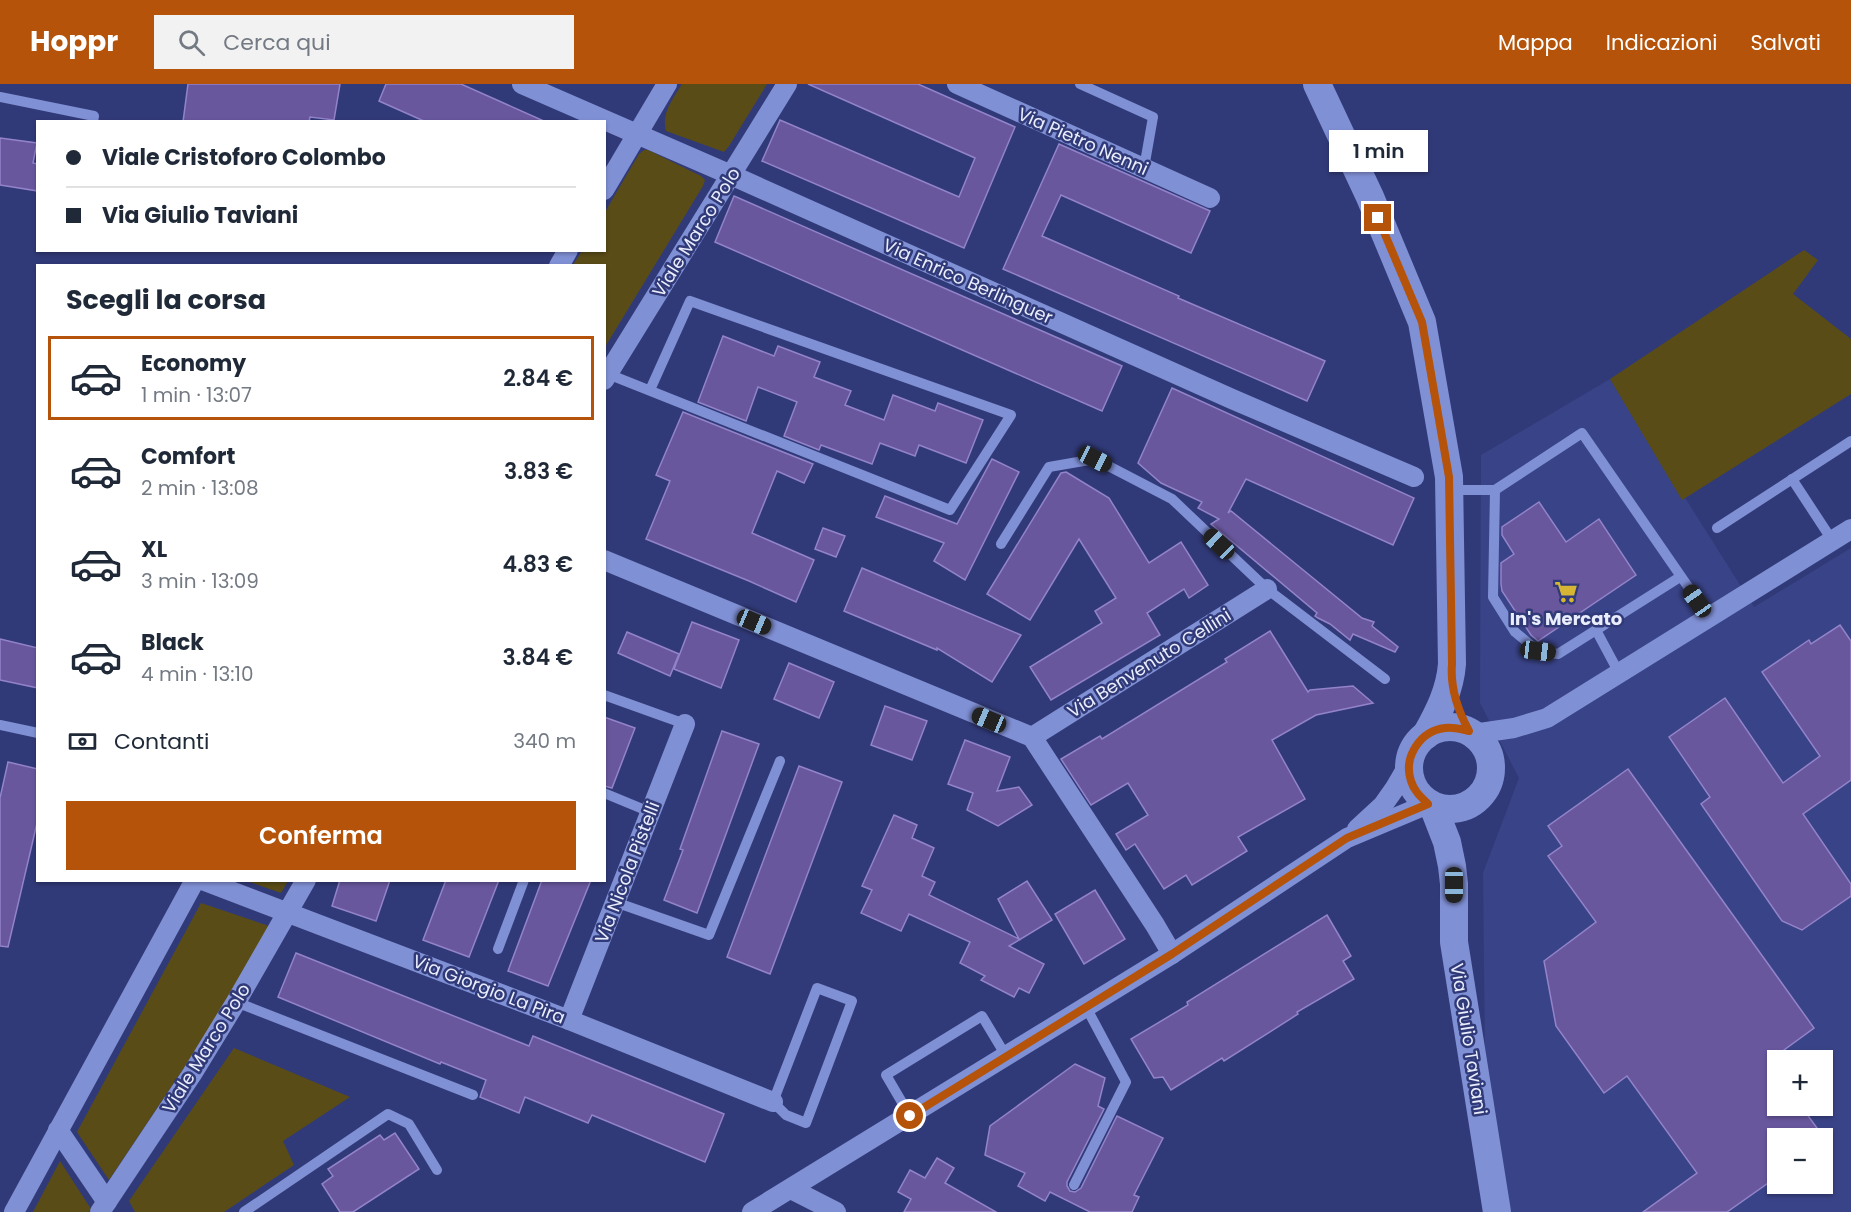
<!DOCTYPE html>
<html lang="it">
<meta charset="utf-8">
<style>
body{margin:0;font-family:Poppins,sans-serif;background:#f2f2f3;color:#1f2937;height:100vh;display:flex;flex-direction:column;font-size:22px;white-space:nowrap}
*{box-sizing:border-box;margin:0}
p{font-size:20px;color:#747a83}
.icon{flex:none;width:33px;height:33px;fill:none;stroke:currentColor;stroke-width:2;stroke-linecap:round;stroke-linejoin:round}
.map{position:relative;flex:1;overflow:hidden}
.sheet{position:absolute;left:36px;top:180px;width:570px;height:618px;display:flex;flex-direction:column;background:#fff;border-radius:0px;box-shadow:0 2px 4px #0004}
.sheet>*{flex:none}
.hud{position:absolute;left:36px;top:36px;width:570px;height:132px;border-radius:0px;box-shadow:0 2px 4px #0004;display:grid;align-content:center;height:132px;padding:0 30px;background:#fff}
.fabs{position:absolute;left:1767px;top:966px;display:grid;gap:12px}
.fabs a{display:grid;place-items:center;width:66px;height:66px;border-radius:0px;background:#fff;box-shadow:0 2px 4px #0004;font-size:30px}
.end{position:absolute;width:27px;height:27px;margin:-14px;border:8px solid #b45309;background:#fff;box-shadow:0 0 0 3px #fff}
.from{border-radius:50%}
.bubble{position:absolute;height:42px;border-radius:0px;background:#fff;box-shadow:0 2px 4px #0004;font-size:20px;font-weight:600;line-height:42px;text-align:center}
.car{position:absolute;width:18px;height:36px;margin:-18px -9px;border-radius:8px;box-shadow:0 0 4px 2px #0007;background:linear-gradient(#222 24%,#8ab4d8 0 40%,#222 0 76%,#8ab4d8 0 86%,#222 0)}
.hud b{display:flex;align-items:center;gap:21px;height:57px;font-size:22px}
.hud b+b{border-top:2px solid #e0e1e3}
.hud i{width:15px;height:15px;background:#1f2937}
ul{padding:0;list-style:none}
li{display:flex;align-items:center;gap:18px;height:84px;margin:0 12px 9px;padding:0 18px;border:3px solid transparent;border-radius:0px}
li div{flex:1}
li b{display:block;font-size:22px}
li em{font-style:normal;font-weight:600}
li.active{border-color:#b45309}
li>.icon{width:54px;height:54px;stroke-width:1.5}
h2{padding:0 30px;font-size:27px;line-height:72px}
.pay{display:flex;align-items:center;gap:15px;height:66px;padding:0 30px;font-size:22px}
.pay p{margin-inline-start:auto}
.cta{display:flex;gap:12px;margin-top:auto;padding:12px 30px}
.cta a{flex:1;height:69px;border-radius:0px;background:#b45309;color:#fff;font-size:24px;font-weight:600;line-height:69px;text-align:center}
header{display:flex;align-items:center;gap:36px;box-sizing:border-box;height:84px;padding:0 30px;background:#b45309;color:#fff}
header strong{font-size:28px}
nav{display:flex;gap:33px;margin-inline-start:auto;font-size:21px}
.search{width:420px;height:54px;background:#f2f2f3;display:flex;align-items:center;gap:15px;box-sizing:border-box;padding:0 21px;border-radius:0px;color:#747a83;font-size:22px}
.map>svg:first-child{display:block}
.built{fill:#394387;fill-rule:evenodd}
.green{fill:#5a4c17}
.building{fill:#68579d;stroke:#9383ca;stroke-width:1.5}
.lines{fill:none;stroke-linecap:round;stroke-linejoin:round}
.lane{stroke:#8090d5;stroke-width:10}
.street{stroke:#8090d5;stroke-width:20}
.secondary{stroke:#8090d5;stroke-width:28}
.route{stroke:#b45309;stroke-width:8}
.labels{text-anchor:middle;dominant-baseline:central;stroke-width:5;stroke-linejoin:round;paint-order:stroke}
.street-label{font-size:18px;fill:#e9edfc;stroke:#313a78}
.poi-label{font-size:18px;font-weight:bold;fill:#e9edfc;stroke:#313a78}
</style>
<header>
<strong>Hoppr</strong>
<div class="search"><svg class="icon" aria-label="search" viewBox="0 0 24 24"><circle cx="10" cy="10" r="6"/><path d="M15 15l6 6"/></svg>Cerca qui</div>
<nav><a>Mappa</a><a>Indicazioni</a><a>Salvati</a></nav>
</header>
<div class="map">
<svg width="1851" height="1128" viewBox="0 0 1851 1128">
<rect width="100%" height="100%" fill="#313a78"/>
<path class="built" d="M 1610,295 L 1754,523 L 1851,464 L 1851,1128 L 1511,1128 L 1485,971 L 1483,789 L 1519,694 L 1480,619 L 1481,371 ZM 1778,976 L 1822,976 L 1822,1022 L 1778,1022 ZM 1778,1054 L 1822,1054 L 1822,1100 L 1778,1100 Z"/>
<g class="green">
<path d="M 682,0 L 767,0 L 729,62 L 724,68 L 666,47 C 661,29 673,15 682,0 Z"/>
<polygon points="644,66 648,66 701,92 705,96 703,102 605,263 604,182 573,181 582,167 604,166 605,128 639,70"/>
<polygon points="1804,166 1818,176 1793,210 1851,255 1851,310 1682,416 1610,295"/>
<polygon points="247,797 288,797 281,809"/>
<polygon points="201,819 269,842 210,945 109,1096 77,1048"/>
<polygon points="234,964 350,1013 283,1057 294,1081 224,1128 135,1128 129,1117"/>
<polygon points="60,1077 91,1125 89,1128 33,1128"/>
</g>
<g class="building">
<polygon points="188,0 340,0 334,36 310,33 309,38 183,38"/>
<polygon points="386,0 461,0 546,38 426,38 379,17"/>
<polygon points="808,0 918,0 1015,43 964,164 762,77 780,36 959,113 975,74"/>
<polygon points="0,54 37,59 33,79 38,80 38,107 0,101"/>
<polygon points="1059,60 1210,127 1191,169 1061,111 1042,152 1179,212 1178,214 1325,277 1307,317 1003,185"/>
<polygon points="734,112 1122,282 1102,327 715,158"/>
<polygon points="723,252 774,272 778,262 820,278 814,293 851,307 845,321 884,336 893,311 935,327 938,319 983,336 966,379 919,361 915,372 880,359 872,380 821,361 819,366 784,352 797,318 758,303 746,337 698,318"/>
<polygon points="1172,304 1414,414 1393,461 1246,395 1228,429 1231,427 1362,534 1374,538 1372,542 1398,563 1395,568 1353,550 1350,556 1330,540 1318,534 1315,532 1317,529 1211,440 1219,435 1198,424 1202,418 1161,399 1138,379"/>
<polygon points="683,328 813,380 804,399 777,387 752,449 814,476 796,518 749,497 646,455 670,397 656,391"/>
<polygon points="992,375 1019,388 965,496 934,477 944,459 876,433 885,412 957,440"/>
<polygon points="1066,388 1109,414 1149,479 1181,458 1208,501 1189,514 1184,505 1147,529 1160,551 1051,616 1030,583 1102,539 1095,527 1116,514 1079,455 1030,536 987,510 1061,389"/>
<polygon points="1539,418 1566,458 1599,435 1636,491 1538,557 1531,551 1502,507 1501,500 1501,479 1514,470 1502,451 1502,443"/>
<polygon points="823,444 845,452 836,473 815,465"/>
<polygon points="862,484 1021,551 992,598 937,564 937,566 844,527"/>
<polygon points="692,538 739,556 721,604 674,585"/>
<polygon points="1840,541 1851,557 1851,696 1803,730 1851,800 1851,812 1802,846 1782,837 1701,720 1710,713 1669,653 1725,614 1783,699 1820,672 1762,588 1809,556 1811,560"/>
<polygon points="1270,547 1308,608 1310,606 1353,602 1373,619 1316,631 1272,656 1305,715 1238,753 1247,767 1192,801 1186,791 1164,805 1135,760 1126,766 1116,750 1148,731 1128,699 1091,721 1061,675 1100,652 1102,655 1227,578 1225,575"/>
<polygon points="627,548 679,570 670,592 618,569"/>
<polygon points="0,555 38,564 38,604 0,596"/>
<polygon points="789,579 834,598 819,634 774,615"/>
<polygon points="885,622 927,637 912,676 871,661"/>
<polygon points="604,633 635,644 612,704 604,702"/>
<polygon points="722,647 759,660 697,829 664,816 683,766 680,765"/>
<polygon points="965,656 1010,673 997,707 1019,703 1032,721 998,742 967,726 973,709 948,700"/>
<polygon points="8,678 38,685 38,735 8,863 0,862 0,714"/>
<polygon points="799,682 842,698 770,890 727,873"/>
<polygon points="1628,685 1814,944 1769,977 1778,989 1778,1022 1801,1022 1817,1044 1803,1054 1778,1054 1778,1092 1727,1128 1643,1128 1697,1089 1627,992 1604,1009 1556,942 1544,877 1596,838 1548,772 1562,762 1548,742"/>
<polygon points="894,731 917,741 912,754 934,764 922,792 935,798 929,811 1019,855 998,815 1027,797 1052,836 1009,862 1044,880 1029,909 1019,904 1014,913 981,896 985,892 960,879 970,858 909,830 901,847 861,829 872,806 862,802"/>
<polygon points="340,796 390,796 376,837 332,822"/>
<polygon points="446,796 499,796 469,873 423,856"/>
<polygon points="542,796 591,796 548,902 508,887"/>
<polygon points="1095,806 1125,855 1084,880 1055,830"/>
<polygon points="1327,831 1351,872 1343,877 1354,895 1297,928 1298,930 1224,977 1222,974 1171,1006 1163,993 1154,994 1131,955 1188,921 1187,918"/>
<polygon points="296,869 529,962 533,952 724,1030 705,1078 592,1031 588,1039 525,1013 519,1029 480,1013 486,996 441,978 440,980 278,913"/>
<polygon points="1075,980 1105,994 1098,1022 1104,1025 1067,1098 1067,1102 1070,1107 1075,1108 1081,1104 1117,1032 1163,1054 1134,1111 1139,1113 1132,1128 1090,1128 1050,1108 1045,1117 1018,1102 1025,1089 985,1071 990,1042"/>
<polygon points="395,1049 419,1085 353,1128 340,1128 322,1100 333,1092 328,1085 380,1051 384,1056"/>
<polygon points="937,1074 954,1084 945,1099 996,1128 904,1128 911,1115 898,1108 910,1086 925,1094"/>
</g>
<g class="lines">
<g class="lane">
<polyline points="1080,0 1153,33 1144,84"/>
<polyline points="0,13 94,32 93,38"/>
<polyline points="608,290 950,426 1011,331 690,217 650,306"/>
<polyline points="1792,395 1832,456"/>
<polyline points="1450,406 1495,406"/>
<polyline points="1717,444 1851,357"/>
<polyline points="1001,460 1049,383 1095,375 1172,415 1267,505 1385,595"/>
<polyline points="1680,493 1558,570 1538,567 1515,548 1493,513 1495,406 1582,349 1709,533"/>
<polyline points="1596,546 1619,589"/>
<polyline points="604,611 685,640"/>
<polyline points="0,641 38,649"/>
<polyline points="604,709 650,728"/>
<polyline points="615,818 709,851 780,677"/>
<polyline points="498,865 524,796"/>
<polygon points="817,904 852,917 806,1039 786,1031 773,1018"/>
<polyline points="236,918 473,1011"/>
<polyline points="910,1032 886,991 982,932 1006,972"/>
<polyline points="1074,1101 1126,998 1086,923"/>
<polyline points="244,1128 388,1030 409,1040 437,1086"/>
</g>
<g class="street">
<polyline points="522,0 731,91 1232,315 1414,393"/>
<polyline points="957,0 1210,114"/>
<polyline points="604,106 667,0"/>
<polyline points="559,182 568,166"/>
<polyline points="604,296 787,0"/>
<polyline points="604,476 1032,653 1155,841 1172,870"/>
<polyline points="1473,650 1514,644 1547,634 1851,445"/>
<polyline points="1032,653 1267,505"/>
<polyline points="1357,745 1383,721 1395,704 1409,680"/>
<polyline points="202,796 569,936 773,1018"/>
<polyline points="569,936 685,640"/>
<polyline points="58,1046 107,1118"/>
<polyline points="791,1105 836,1128"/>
<polyline points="14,1128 195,796"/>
<polyline points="100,1128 192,990 236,918 306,796"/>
<polyline points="752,1128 1172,870 1347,754 1428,720"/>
</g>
<g class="secondary">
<path d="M 1317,0 L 1370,113 L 1422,238 L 1449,393 L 1452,580 C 1450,606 1439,628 1426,651"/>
<circle cx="1450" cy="684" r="41"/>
<polyline points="1433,722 1447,758 1452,782 1454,800 1454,858 1497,1128"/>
</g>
</g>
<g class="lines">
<path class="route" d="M 910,1032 L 1172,870 L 1347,754 L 1428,720 C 1421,713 1414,707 1411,697 C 1403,673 1420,647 1445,644 C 1453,643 1461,645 1469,647 C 1457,625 1450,604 1452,580 L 1449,393 L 1422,238 L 1378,134"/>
</g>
<defs>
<g id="supermarket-bare" transform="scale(1.8)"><path d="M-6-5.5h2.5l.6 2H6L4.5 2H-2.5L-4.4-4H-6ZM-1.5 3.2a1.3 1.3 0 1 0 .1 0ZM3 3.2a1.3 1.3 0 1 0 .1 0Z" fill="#d6b534" stroke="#313a78" stroke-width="2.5" paint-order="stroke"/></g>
</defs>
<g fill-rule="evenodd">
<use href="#supermarket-bare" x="1566" y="508"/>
</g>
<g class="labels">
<g class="street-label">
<text transform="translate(1083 57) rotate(24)">Via Pietro Nenni</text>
<text transform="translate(696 148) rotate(-58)">Viale Marco Polo</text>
<text transform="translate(968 197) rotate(24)">Via Enrico Berlinguer</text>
<text transform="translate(1149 579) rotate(-32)">Via Benvenuto Cellini</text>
<text transform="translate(627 788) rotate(-69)">Via Nicola Pistelli</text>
<text transform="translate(489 905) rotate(21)">Via Giorgio La Pira</text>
<text transform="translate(1469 955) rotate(81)">Via Giulio Taviani</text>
<text transform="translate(206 964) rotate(-58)">Viale Marco Polo</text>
</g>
<g class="poi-label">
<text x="1566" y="534">In's Mercato</text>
</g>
</g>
</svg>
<div class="fabs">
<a>+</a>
<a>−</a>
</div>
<i class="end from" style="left:910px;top:1032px"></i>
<i class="end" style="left:1378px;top:134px"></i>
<div class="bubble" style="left:1329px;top:46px;width:99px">1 min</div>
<i class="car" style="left:1095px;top:375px;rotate:117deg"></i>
<i class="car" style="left:1219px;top:460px;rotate:314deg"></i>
<i class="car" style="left:1697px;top:517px;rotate:325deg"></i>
<i class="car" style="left:754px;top:538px;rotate:113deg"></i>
<i class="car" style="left:1538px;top:567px;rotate:97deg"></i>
<i class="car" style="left:989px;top:636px;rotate:293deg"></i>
<i class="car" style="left:1454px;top:801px;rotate:180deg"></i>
<div class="hud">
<b><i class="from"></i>Viale Cristoforo Colombo</b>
<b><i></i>Via Giulio Taviani</b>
</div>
<section class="sheet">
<h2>Scegli la corsa</h2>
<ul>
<li class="active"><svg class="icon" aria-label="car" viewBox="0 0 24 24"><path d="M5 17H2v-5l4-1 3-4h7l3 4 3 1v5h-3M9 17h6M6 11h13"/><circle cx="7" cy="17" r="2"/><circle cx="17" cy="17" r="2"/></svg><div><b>Economy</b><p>1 min · 13:07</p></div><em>2.84 €</em></li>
<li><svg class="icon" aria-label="car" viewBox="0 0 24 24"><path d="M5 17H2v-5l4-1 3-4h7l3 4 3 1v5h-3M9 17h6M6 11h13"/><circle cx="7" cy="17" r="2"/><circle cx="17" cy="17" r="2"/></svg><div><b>Comfort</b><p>2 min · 13:08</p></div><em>3.83 €</em></li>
<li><svg class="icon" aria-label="car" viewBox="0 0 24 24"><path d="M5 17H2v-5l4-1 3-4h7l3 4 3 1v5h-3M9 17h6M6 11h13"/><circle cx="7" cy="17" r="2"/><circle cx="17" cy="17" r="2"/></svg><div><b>XL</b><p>3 min · 13:09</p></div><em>4.83 €</em></li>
<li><svg class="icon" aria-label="car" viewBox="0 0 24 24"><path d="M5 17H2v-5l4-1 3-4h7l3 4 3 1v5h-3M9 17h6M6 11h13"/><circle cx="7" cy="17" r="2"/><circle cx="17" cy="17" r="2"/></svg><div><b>Black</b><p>4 min · 13:10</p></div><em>3.84 €</em></li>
</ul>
<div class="pay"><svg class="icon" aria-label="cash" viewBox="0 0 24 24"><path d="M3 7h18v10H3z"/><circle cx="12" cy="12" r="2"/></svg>Contanti<p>340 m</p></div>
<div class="cta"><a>Conferma</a></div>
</section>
</div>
